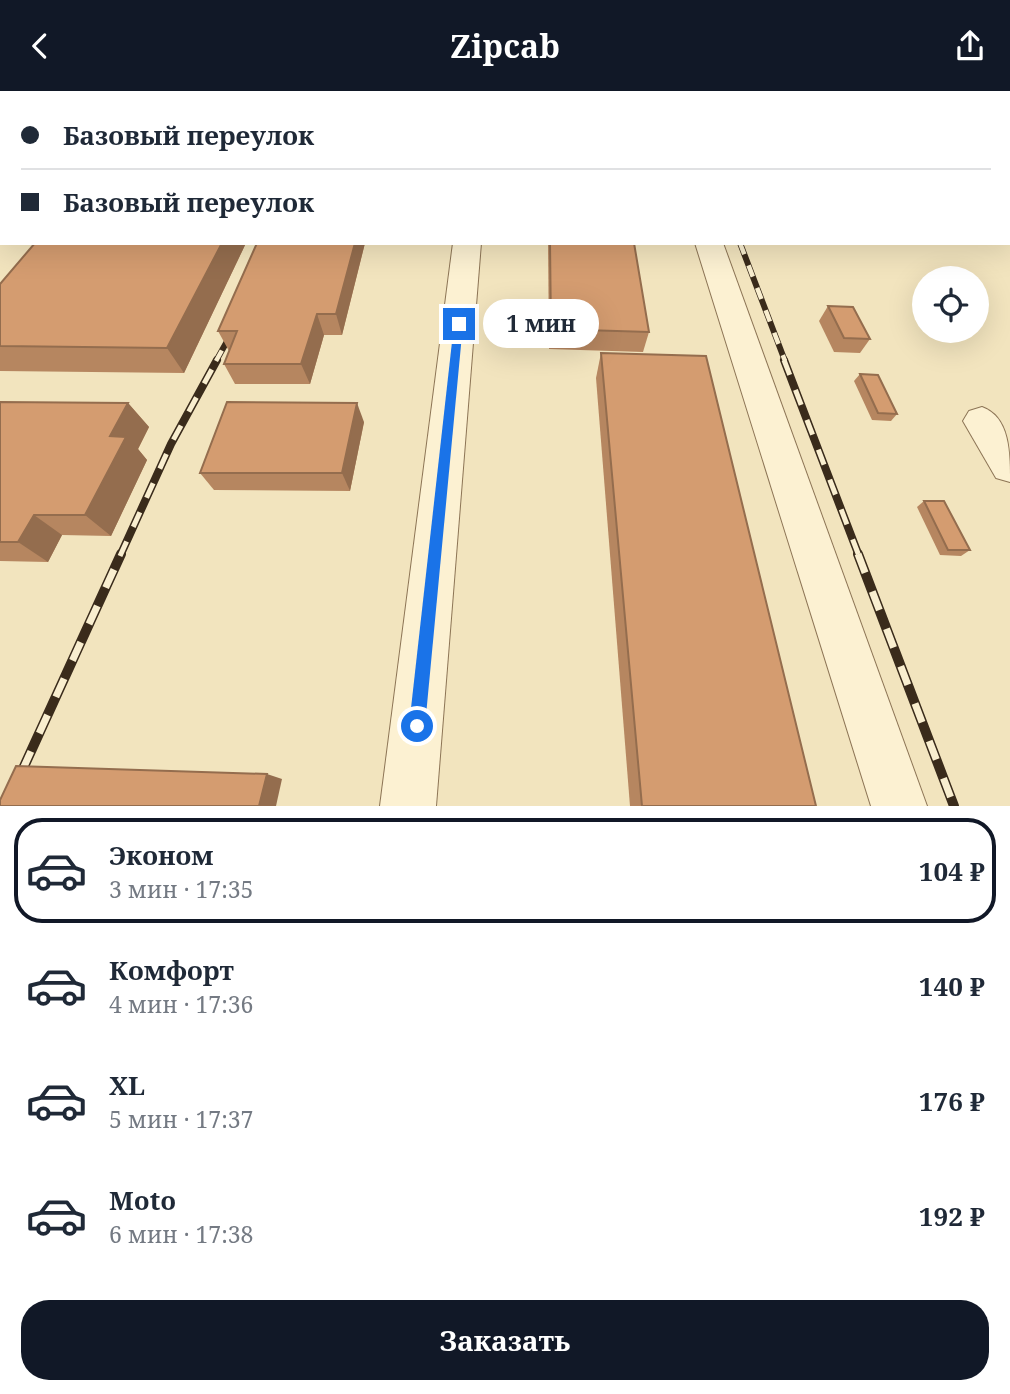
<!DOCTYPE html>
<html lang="ru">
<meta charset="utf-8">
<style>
body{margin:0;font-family:"Noto Serif",serif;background:#f6f6f7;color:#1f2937;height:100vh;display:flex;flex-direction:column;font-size:26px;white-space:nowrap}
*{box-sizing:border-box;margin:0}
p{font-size:23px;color:#747a83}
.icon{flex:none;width:38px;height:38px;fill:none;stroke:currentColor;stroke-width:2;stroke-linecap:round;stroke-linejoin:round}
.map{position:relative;height:715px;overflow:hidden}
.panel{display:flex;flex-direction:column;background:#fff;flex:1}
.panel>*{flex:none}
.banner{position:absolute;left:0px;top:0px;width:1012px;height:154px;box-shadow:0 7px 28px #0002;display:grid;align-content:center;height:154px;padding:0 21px;background:#fff}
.controls{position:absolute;left:912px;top:175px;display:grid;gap:14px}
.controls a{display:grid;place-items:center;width:77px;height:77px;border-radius:50%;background:#fff;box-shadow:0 7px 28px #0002;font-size:35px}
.end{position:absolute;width:32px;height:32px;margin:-16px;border:9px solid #1a73e8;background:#fff;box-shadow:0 0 0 4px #fff}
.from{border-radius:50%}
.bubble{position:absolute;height:49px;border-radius:24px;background:#fff;box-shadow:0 7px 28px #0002;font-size:23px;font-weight:700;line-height:49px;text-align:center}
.banner b{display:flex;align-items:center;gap:24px;height:66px;font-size:26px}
.banner b+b{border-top:2px solid #e0e1e3}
.banner i{width:18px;height:18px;background:#1f2937}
ul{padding:12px 0 0;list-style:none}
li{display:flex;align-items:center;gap:21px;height:105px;margin:0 14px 10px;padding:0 7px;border:4px solid transparent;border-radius:28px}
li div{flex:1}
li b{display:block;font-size:26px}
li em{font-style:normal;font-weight:700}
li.current{border-color:#111827}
li>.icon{width:63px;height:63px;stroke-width:1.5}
.primary-button{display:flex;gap:14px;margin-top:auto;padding:14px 21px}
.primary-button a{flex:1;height:80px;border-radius:28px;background:#111827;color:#fff;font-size:28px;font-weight:700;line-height:80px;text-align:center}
header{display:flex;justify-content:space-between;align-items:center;height:91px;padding:0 21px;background:#111827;color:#fff;font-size:32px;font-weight:700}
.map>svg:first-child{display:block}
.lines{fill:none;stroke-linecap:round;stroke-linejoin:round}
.minor-casing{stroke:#8c7455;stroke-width:2}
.minor{fill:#fcf1d2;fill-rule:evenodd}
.rail-far3-casing{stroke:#3a2b1b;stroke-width:5}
.rail-far2-casing{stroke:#3a2b1b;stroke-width:6}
.rail-far1-casing{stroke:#3a2b1b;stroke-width:8}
.rail-casing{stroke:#3a2b1b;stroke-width:10}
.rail-far3{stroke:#f9eecf;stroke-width:3.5;stroke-dasharray:10;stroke-linecap:butt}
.rail-far2{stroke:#f9eecf;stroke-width:4.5;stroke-dasharray:12;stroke-linecap:butt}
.rail-far1{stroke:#f9eecf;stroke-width:5;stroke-dasharray:16;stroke-linecap:butt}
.rail{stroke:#f9eecf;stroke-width:7;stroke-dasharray:20;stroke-linecap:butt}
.wall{fill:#b68660}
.shaded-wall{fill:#946d4e}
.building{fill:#d49c70;stroke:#946d4e;stroke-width:2}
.route{fill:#1a73e8}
</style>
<header><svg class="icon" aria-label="back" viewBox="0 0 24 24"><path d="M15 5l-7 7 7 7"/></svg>Zipcab<svg class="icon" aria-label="share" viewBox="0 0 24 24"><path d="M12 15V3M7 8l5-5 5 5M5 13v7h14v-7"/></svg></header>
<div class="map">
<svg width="1010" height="715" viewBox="0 0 1010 715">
<rect width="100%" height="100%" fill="#f2e4be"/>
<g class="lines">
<g class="minor-casing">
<g id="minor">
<rect x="473" y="0" width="20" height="2"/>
<polygon points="453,152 481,152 436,715 380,715"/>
<polygon points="695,152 723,152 927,715 871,715"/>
<path d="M 982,316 C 1010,326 1010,362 1010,391 L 996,387 L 963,330 L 969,320 Z"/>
</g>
</g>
<use href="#minor" class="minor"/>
<g class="rail-far3-casing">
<polyline id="rail-far3" points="938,0 945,2"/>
</g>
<g class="rail-far2-casing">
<g id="rail-far2">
<polyline points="740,152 785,270"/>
<polyline points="216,270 235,236"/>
</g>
</g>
<g class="rail-far1-casing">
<g id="rail-far1">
<polyline points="784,269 859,465"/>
<polyline points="120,465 171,353 217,269"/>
</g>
</g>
<g class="rail-casing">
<g id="rail">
<polyline points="858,463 954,715"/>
<polyline points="6,715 121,463"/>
</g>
</g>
<use href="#rail-far3" class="rail-far3"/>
<use href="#rail-far2" class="rail-far2"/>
<use href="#rail-far1" class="rail-far1"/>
<use href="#rail" class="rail"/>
</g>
<g class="wall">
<polygon points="0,0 88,0 89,2 2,2 2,47 0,47"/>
<polygon points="246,152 184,282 0,280 0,193"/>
<polygon points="365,152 342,244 324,244 310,293 235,293 224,273 229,260 218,240"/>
<polygon points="548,152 634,152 649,241 643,261 549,258"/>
<polygon points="828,215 870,248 860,262 834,261 819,230"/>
<polygon points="601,262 816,715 630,715 596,287"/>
<polygon points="860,283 897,323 891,330 872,329 854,290"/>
<polygon points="0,311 128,312 149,336 138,358 147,369 111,445 62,444 48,471 0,470"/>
<polygon points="364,331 350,400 214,399 200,382"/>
<polygon points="924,410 970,459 961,465 940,464 917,416"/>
</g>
<g class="shaded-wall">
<polygon points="63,0 88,0 89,2 61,2"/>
<polygon points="0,54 2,57 2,77 0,79"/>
<polygon points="222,152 246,152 184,282 167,257"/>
<polygon points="355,152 365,152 342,244 336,223"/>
<polygon points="317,223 324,244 310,293 301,273"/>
<polygon points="128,312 149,336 138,358 147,369 111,445 85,424 110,345"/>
<polygon points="357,312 364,331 350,400 342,382"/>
<polygon points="34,424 62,444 48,471 18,451"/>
<polygon points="267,683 282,688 276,715 259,715"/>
</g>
<g class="building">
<polygon points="0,0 63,0 61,2 2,2 2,28 0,28"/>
<polygon points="165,0 302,0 301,2 164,2"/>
<polygon points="329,0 392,0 392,2 328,2"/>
<rect x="547" y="0" width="62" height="2"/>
<polygon points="35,152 222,152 167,257 0,255 0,193"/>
<polygon points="257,152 355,152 336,223 317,223 301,273 224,273 237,240 218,240"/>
<polygon points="550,152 634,152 649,241 551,238"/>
<polygon points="828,215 853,216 870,248 844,247"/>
<polygon points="601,262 706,265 816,715 642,715"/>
<polygon points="860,283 878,284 897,323 878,322"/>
<polygon points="0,311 128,312 110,345 126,346 85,424 34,424 18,451 0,451"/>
<polygon points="227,311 357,312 342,382 200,382"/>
<polygon points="924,410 944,410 970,459 948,459"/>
<polygon points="16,675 267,683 259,715 0,715 0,709"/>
</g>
<polygon class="route" points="459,229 463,233 425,635 422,640 417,642 411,640 409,635 454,233"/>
</svg>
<div class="controls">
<a><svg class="icon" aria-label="locate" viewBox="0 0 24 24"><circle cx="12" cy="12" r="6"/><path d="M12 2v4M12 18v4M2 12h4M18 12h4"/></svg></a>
</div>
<i class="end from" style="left:417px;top:635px"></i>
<i class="end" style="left:459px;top:233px"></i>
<div class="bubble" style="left:483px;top:208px;width:116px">1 мин</div>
<div class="banner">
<b><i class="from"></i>Базовый переулок</b>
<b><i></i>Базовый переулок</b>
</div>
</div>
<section class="panel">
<ul>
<li class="current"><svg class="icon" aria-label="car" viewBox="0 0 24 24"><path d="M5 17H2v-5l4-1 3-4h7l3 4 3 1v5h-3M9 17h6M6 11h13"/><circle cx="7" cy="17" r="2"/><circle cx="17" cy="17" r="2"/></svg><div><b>Эконом</b><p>3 мин · 17:35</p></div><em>104 ₽</em></li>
<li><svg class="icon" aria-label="car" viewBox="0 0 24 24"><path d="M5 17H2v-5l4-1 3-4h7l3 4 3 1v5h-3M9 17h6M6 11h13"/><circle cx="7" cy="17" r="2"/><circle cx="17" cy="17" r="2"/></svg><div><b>Комфорт</b><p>4 мин · 17:36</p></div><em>140 ₽</em></li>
<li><svg class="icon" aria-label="car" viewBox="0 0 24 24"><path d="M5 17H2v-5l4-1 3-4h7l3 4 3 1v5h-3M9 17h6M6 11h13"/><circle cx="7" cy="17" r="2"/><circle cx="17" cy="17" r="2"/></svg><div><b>XL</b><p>5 мин · 17:37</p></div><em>176 ₽</em></li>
<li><svg class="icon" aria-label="car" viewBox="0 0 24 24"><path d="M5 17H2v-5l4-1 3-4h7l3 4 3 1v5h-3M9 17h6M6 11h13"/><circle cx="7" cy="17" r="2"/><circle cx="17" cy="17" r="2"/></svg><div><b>Moto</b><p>6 мин · 17:38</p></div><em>192 ₽</em></li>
</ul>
<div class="primary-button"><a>Заказать</a></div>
</section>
